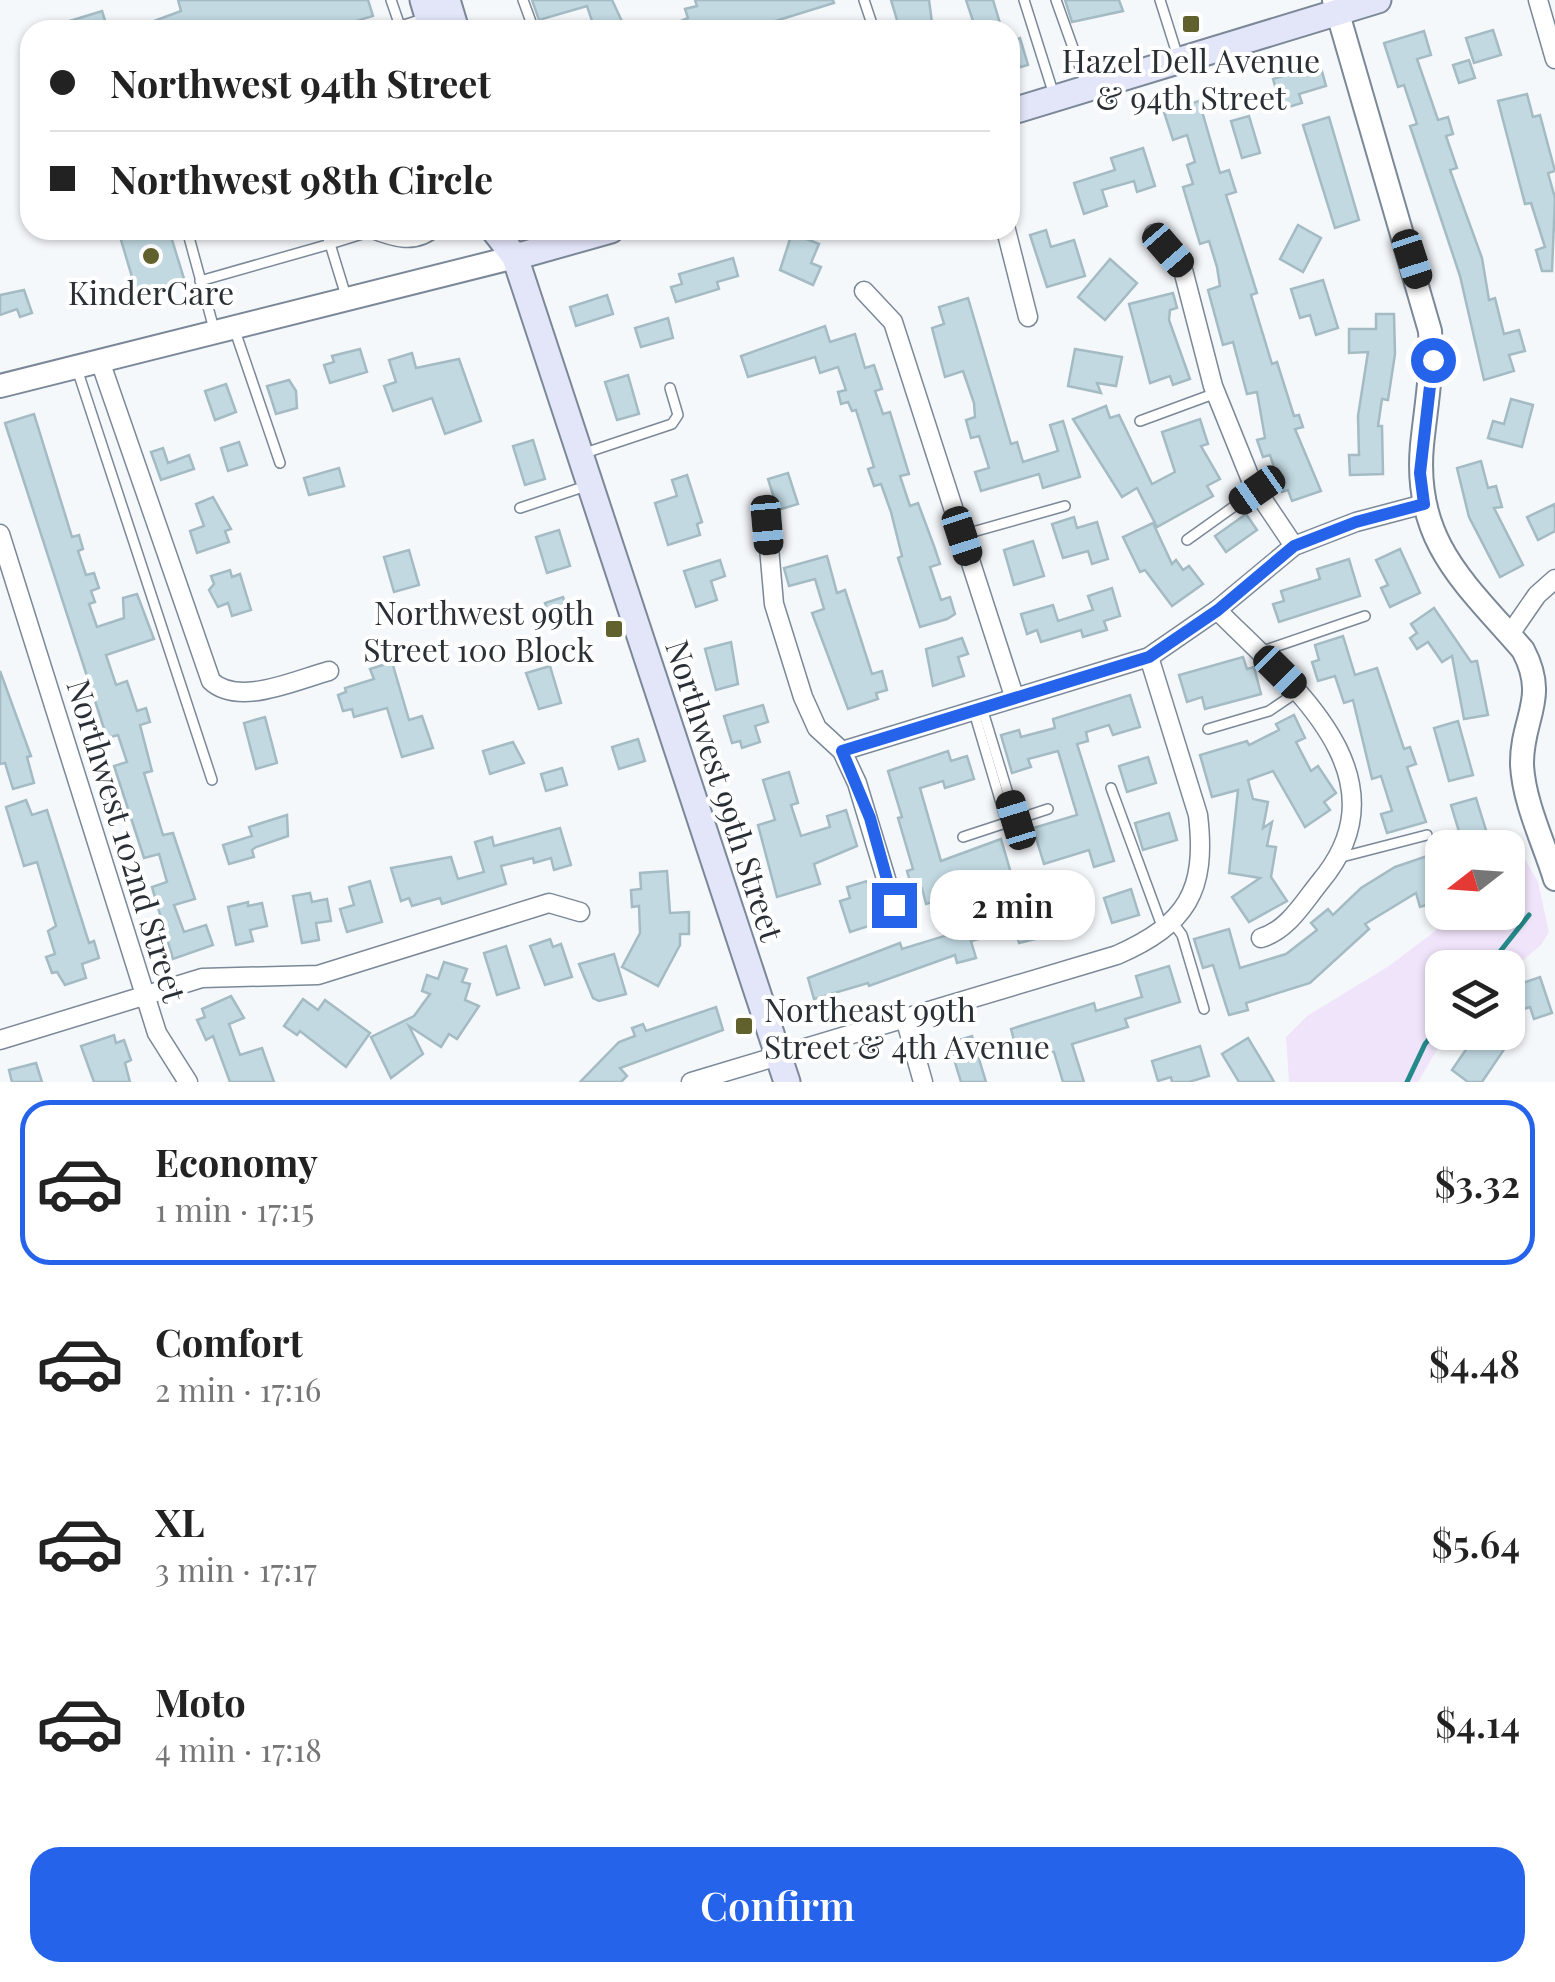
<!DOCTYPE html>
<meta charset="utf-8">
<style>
body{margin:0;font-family:"Playfair Display",serif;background:#f6f6f6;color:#222;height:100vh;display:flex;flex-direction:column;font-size:38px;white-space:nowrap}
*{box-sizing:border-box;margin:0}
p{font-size:32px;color:#767676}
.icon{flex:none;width:55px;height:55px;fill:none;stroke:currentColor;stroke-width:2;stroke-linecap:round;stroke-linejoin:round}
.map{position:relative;height:1082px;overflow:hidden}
.sheet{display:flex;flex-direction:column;background:#fff;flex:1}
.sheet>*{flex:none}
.hud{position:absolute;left:20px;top:20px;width:1000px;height:220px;border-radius:30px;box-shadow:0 2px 8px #0004;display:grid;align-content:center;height:220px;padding:0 30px;background:#fff}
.needle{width:65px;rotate:253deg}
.buttons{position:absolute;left:1425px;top:830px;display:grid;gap:20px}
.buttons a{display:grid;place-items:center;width:100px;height:100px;border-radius:20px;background:#fff;box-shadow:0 2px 8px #0004;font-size:50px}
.end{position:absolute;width:45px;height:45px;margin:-22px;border:12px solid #2563eb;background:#fff;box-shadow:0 0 0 5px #fff}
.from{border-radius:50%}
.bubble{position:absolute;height:70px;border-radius:30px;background:#fff;box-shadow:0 2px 8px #0004;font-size:32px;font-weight:600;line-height:70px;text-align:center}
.car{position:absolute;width:30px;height:60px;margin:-30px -15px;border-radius:12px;box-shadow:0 0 8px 2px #0007;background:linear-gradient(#222 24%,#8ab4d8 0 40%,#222 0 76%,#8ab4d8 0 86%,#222 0)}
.hud b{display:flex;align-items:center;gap:35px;height:95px;font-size:38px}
.hud b+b{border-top:2px solid #e0e0e0}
.hud i{width:25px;height:25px;background:#222}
ul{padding:18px 0 0;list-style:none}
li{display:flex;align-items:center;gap:30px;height:165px;margin:0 20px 15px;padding:0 10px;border:5px solid transparent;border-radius:30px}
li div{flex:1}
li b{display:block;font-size:38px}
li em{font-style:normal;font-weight:600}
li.selected{border-color:#2563eb}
li>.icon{width:90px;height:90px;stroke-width:1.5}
.primary-button{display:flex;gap:20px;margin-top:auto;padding:20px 30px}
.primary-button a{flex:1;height:115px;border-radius:30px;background:#2563eb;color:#fff;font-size:40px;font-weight:600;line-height:115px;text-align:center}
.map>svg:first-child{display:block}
.green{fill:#f0e4fa}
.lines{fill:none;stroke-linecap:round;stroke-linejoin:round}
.stream{stroke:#258a8b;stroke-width:5}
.building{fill:#c2d9e2;stroke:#a4bbc4;stroke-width:2.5}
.service-casing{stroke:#7b8897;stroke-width:12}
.minor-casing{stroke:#7b8897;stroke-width:21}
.tertiary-casing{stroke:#7b8897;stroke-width:26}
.secondary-casing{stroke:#7b8897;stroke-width:29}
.service{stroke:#fff;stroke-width:9}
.minor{stroke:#fff;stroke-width:18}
.tertiary{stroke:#fff;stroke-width:22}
.secondary{stroke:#e3e5f9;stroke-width:25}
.route{stroke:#2563eb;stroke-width:12}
.poi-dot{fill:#61612e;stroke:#fff;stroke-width:4}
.labels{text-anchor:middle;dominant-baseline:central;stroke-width:8;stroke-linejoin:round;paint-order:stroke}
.poi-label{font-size:32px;fill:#292f35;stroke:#fff}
.street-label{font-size:32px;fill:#292f35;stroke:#fff}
</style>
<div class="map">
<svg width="1555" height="1082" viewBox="0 0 1555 1082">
<rect width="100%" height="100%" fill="#f5f8fb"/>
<polygon class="green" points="1508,856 1525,859 1538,882 1549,932 1541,945 1508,973 1508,968 1442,968 1442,1032 1447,1033 1418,1082 1289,1082 1286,1037 1307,1016 1389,966 1459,913 1508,912"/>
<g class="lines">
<g class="stream">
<polyline points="1487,968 1529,915"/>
<polyline points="1407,1082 1425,1044 1442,1023"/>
</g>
</g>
<g class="building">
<polygon points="178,0 368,0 373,16 327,30 130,30 181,11"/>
<polygon points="532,0 612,0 626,30 595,30 587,6 539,20"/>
<polygon points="695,0 833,0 834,3 746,30 660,30 688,18 685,9 697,6"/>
<polygon points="891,0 929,0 933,30 900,30"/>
<polygon points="966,0 993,0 1002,30 976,30"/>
<polygon points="1065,0 1119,0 1123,11 1072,22"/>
<polygon points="102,11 108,30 50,30 50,27"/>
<polygon points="1493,30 1501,55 1474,63 1466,38"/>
<polygon points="1424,31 1431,55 1417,59 1438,120 1448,117 1453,134 1446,136 1457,168 1450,170 1482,258 1489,300 1495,298 1504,334 1519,330 1525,351 1509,355 1514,371 1484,380 1460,276 1410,126 1417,124 1404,85 1398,87 1384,43"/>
<polygon points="1020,38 1028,65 1010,70 1010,41"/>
<polygon points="1469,60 1475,78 1459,83 1453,65"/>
<polygon points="1320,64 1326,86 1299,94 1302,103 1282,109 1273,79"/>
<polygon points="1527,94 1533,117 1540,115 1555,171 1548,173 1555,198 1552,271 1542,271 1536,250 1545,247 1531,203 1525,204 1498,101"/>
<polygon points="1199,101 1220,173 1229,170 1236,192 1226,195 1257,293 1251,295 1272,364 1277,362 1294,416 1299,415 1303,427 1295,429 1321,491 1292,501 1288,490 1282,492 1270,455 1263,457 1257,440 1265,438 1257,392 1247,394 1233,342 1223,345 1208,290 1220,286 1217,267 1209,241 1200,244 1183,187 1193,184 1187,165 1195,162 1187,135 1173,140 1164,112"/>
<polygon points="1249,116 1260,153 1242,158 1231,121"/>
<polygon points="1329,117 1359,220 1335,228 1303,125"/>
<polygon points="1143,148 1155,186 1137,192 1134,181 1102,190 1107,206 1084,214 1074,183 1115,170 1111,158"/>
<polygon points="1298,225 1321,238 1303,272 1280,259"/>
<polygon points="118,230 169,230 185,282 138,297"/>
<polygon points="1046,230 1051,247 1074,240 1085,276 1047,287 1030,235"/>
<polygon points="792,233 819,244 811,263 821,267 813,285 780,270"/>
<polygon points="733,258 738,276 717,282 719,289 676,302 671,287 682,284 679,274"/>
<polygon points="1110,259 1137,283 1105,320 1078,297"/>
<polygon points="1323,280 1338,328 1316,335 1310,315 1300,318 1291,289"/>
<polygon points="24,290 32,313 20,317 17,309 0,315 0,295"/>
<polygon points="1173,293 1177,308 1170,310 1169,320 1190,379 1173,385 1170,376 1150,383 1129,304"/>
<polygon points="607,295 613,314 576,326 570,307"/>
<polygon points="968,298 1011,444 1017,442 1023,462 1058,451 1050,425 1063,421 1080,477 1043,488 1039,474 981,491 975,472 989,468 979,436 971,438 966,420 975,417 974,403 963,371 945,377 932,328 944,324 939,307"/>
<polygon points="1376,314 1394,314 1395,354 1388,400 1382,399 1378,426 1382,426 1383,474 1350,475 1349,455 1359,455 1358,416 1368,352 1349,353 1349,329 1376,329"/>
<polygon points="668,318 673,338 641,347 635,328"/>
<polygon points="825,326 830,342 855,334 865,368 874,365 882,389 875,391 883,414 890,412 909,474 900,476 910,506 918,503 934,546 940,564 930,567 941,600 950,597 955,614 947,619 920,627 898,558 902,556 891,512 881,484 874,486 868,469 874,467 856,410 852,411 848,402 841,404 838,392 846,390 838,367 820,373 815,357 748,377 741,356"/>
<polygon points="360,349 367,372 330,383 324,365 334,362 332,356"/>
<polygon points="1075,349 1122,357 1116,386 1097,383 1101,393 1068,386"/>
<polygon points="412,353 416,368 459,359 481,421 445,434 432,398 393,411 384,386 396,382 389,360"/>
<polygon points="628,375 639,414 617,420 605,382"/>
<polygon points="289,380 296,391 297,408 276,414 267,386"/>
<polygon points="226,384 236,412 215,420 205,391"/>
<polygon points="1511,399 1533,405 1522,447 1488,438 1493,421 1504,424"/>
<polygon points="1106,406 1110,418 1119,415 1152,484 1175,472 1162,432 1200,419 1208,444 1201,446 1220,479 1207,486 1213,496 1157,527 1137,488 1122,497 1073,419"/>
<polygon points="34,414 72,537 79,535 83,549 78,551 86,575 94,573 99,588 91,591 95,602 89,604 97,627 124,618 123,598 137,594 154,639 106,655 116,685 127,681 137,711 146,708 150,722 140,725 152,771 144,773 163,835 173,833 195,899 174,905 184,932 206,925 213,945 173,959 152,887 167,882 159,854 144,858 114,766 127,762 118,735 107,738 5,423"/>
<polygon points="533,440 545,479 525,485 513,446"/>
<polygon points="239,442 247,465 228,471 221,448"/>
<polygon points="163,448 168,463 189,455 194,469 161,480 151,452"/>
<polygon points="1481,461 1488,488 1496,486 1502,507 1494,508 1523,565 1500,577 1469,517 1457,468"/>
<polygon points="339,468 344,486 309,495 304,478"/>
<polygon points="788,473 798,504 778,510 768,479"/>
<polygon points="687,475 702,522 697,524 700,535 668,545 655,503 677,496 672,480"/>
<polygon points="213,497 231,529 225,531 229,542 197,553 190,531 204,526 196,504"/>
<polygon points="1555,504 1555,531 1538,540 1527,517"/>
<polygon points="1246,514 1257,530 1226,552 1215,536"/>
<polygon points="1074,517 1077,528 1097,522 1108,559 1092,564 1088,551 1063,558 1052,524"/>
<polygon points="1153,523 1172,564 1176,560 1183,570 1189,566 1203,584 1172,606 1145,570 1140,572 1123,537"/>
<polygon points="559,530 570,566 547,573 536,537"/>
<polygon points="1033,541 1044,576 1014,585 1004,550"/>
<polygon points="1400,549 1420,593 1390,607 1381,588 1388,585 1376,560"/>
<polygon points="409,550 419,585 394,592 384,557"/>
<polygon points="827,556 837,593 845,590 872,674 882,671 887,690 876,693 878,699 848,709 812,613 824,609 815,579 789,586 784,568"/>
<polygon points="1349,559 1360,596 1279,622 1273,604 1284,601 1281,591 1320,579 1317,569"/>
<polygon points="720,560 725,576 711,581 717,600 696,607 684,571"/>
<polygon points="230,570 232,577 240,574 251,610 232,616 228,603 218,607 209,590 214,584 211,576"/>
<polygon points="1112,588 1120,616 1104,621 1107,630 1083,637 1081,630 1041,642 1037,630 1027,634 1021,614 1053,605 1058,621 1093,610 1088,596"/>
<polygon points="563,597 568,614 550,619 545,603"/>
<polygon points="1434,608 1471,662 1477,661 1488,715 1464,719 1452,656 1442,662 1428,642 1417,649 1410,638 1417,633 1411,624"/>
<polygon points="1343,636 1355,675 1377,668 1404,749 1410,747 1416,764 1407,767 1426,822 1387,833 1381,814 1392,811 1381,776 1372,779 1353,700 1344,703 1335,676 1318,681 1312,662 1319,660 1315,645"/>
<polygon points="962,638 968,654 958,657 964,676 933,686 926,649"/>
<polygon points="731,642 738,684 716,690 705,649"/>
<polygon points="1243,657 1247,669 1254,667 1261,694 1205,709 1202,697 1187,702 1179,675"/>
<polygon points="392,662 409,720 422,716 433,748 402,757 387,708 354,717 352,709 343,711 338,695 346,692 345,688 374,679 370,669"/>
<polygon points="550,666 561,703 539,709 526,673"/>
<polygon points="0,671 31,756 27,757 34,783 13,789 5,763 0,764"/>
<polygon points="1130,695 1140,727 1113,735 1109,725 1086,732 1088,741 1077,744 1114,861 1094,867 1089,850 1044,864 1033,828 1077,815 1058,751 1028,759 1031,767 1012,773 1001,735 1019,730 1021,737 1055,728 1053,719"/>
<polygon points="763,705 768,722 755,726 760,742 742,748 740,741 732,743 724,716"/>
<polygon points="1294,715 1305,738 1296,742 1311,771 1318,766 1336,793 1324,802 1330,810 1305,827 1273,771 1248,780 1253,799 1268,802 1263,828 1272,822 1267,846 1276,847 1271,877 1287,901 1249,922 1232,897 1260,878 1229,873 1238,790 1212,797 1200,755 1247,741 1249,745 1279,730 1276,724"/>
<polygon points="265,717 277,763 256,769 244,723"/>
<polygon points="1458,721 1473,775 1449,781 1434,728"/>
<polygon points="638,739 645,761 619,769 612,747"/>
<polygon points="513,742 524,763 490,774 483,751"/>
<polygon points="948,751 951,761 967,756 974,779 945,788 943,781 920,788 941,861 1001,839 1017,894 1025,892 1028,903 1066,891 1069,900 1082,896 1087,915 1065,922 1068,931 1019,943 1015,929 971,941 976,958 957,963 955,955 869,986 868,983 814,999 808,978 900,943 902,949 948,935 946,926 1008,908 1000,878 979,884 977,878 951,886 953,896 926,904 922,888 913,891 907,871 913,869 898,818 902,817 888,771"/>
<polygon points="1148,757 1156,783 1127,792 1119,766"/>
<polygon points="562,768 567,785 546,791 541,774"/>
<polygon points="789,772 798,803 791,805 801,836 830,827 827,816 846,810 857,846 814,864 820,884 777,897 758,825 775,820 763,780"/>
<polygon points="1476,798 1490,843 1464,848 1451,805"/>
<polygon points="26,800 32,815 47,810 89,943 94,941 99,958 82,964 86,978 65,985 57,972 52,973 46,957 55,954 48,931 56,926 37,862 24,866 6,807"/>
<polygon points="1169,813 1177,840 1143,850 1135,823"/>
<polygon points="287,815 288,836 256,847 252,850 254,857 229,864 223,845 252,836 249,827"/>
<polygon points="560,828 571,865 554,870 551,858 534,863 533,858 501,866 506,884 442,904 440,898 412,906 409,898 401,901 391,868 451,857 458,879 484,872 475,842 492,837 494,846"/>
<polygon points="1427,856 1431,868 1442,865 1442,900 1420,907 1416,893 1365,924 1369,929 1310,983 1246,1003 1248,1010 1229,1015 1213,965 1203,968 1194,939 1229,929 1240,968 1286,954 1317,930 1311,923 1328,909 1333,915 1361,888 1395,867"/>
<polygon points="667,871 670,913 689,912 689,934 680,934 680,945 658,986 622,967 640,933 639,906 632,907 631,890 641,889 640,873"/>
<polygon points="370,881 382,922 347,932 340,909 354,905 349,887"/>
<polygon points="867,881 877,913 869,915 872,925 850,932 840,901 850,898 847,887"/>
<polygon points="1131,889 1139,915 1112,923 1104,898"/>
<polygon points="310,893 312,902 327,899 331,921 316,923 319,940 302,943 293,896"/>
<polygon points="248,902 248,906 262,903 267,926 250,930 253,941 236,945 228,907"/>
<polygon points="550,939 553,947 561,944 572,977 545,985 530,946"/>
<polygon points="506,946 519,988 497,995 484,953"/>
<polygon points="614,954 626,994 599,1001 593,998 579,964"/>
<polygon points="444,962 467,969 462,982 470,984 465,1000 479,1006 457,1039 449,1034 441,1047 409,1026 423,1054 391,1078 371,1037 414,1016 430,994 422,991 427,975 438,979"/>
<polygon points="1169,966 1180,1002 1125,1019 1128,1027 1072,1044 1084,1082 1063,1082 1054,1052 1018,1055 1011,1029 1094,1003 1096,1011 1142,997 1136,976"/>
<polygon points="1540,977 1552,1013 1534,1019 1530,1007 1511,1013 1508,988"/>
<polygon points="231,996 244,1018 229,1024 240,1055 262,1048 274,1082 230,1082 213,1036 206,1040 197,1020 205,1017 202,1009"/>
<polygon points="303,999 318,1010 325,1000 370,1033 346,1067 300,1031 297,1035 284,1026"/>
<polygon points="716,1007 723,1030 620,1068 627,1076 621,1082 580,1082 619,1042 635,1036 632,1028 643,1024 646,1031"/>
<polygon points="1478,1032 1505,1048 1482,1082 1468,1082 1452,1070"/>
<polygon points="114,1035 116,1043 124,1040 131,1060 125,1063 130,1082 94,1082 81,1046"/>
<polygon points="972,1036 986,1082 961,1082 949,1043"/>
<polygon points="1248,1038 1268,1071 1274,1082 1239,1082 1222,1054"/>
<polygon points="1200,1046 1209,1076 1189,1082 1172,1082 1171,1077 1158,1081 1152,1061"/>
<polygon points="36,1063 42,1082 12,1082 9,1070"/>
</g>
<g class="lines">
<g class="service-casing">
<g id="service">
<polyline points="391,0 400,26"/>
<polyline points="523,0 534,30"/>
<polyline points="864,0 874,30"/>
<polyline points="1024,0 1054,95"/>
<polyline points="1056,0 1087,87"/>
<polyline points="1160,0 1178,57"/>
<polyline points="388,30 426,18"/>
<polyline points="187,230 214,329"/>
<path d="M 368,232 C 393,242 416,250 438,230"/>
<polyline points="200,281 330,244 325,230"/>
<polyline points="346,296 330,244 375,230"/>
<polyline points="234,328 280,463"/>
<polyline points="77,369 212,780"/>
<polyline points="1140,421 1216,393"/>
<polyline points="585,453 672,424 678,415 670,388"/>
<polyline points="520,508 586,486"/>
<polyline points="962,535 1065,506"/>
<polyline points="1187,540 1257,490"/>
<polyline points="1260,652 1365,616"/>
<polyline points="982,708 1016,820"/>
<polyline points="974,712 1007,823"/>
<polyline points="1208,729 1269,711 1297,692"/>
<polyline points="1111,788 1163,929"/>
<polyline points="963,837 1048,809"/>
<polyline points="1338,858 1427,835"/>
<polyline points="1171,920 1182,935 1204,1009"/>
</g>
</g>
<g class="minor-casing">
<g id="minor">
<polyline points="1538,0 1555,59"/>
<polyline points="1006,230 1028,317"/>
<polyline points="1154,234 1182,266 1213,386 1253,485 1294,546"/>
<polyline points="864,291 893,322 1014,696"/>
<path d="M 100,361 L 211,681 C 239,707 295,680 329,671"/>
<polyline points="767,525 774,604 803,697 817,728 842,751 857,783 894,905"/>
<polyline points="0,534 157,1033 188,1082"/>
<path d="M 1217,610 C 1288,682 1410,775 1320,882 C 1303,903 1288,930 1261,938"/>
<polyline points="1510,634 1537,595 1555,579"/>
<polyline points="842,751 1149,657 1217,610 1294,546 1356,522 1424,504"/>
<polyline points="905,1018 923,1082"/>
<polyline points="0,1040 202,978 318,975 549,903 580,912"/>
<path d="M 691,1082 L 1117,955 C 1187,924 1207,891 1198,815 L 1149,657"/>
</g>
</g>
<g class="tertiary-casing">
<g id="tertiary">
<path d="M 1334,0 L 1430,331 C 1433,370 1426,406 1422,445 C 1413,542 1466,584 1523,650 C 1549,699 1521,718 1522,765 C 1524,803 1544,843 1555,879"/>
<polyline points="0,386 515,257"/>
</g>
</g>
<g class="secondary-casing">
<g id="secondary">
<polyline points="423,0 432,30"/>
<polyline points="447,0 456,30"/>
<polyline points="1010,112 1378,0"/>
<polyline points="494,230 515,257 787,1082"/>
<polyline points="515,257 611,230"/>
</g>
</g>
<use href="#service" class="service"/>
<use href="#minor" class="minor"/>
<use href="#tertiary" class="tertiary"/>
<use href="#secondary" class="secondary"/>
</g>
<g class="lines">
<polyline class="route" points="894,905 870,818 842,751 1149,657 1218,610 1294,546 1356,522 1424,504 1420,473 1433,360"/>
</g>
<g class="poi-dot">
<rect x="1181" y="14" width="20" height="20" rx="5"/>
<circle cx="151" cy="256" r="10"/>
<rect x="604" y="619" width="20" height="20" rx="5"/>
<rect x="734" y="1016" width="20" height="20" rx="5"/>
</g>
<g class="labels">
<g class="poi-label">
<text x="1191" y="59">Hazel Dell Avenue<tspan x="1191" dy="37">&amp; 94th Street</tspan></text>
<text x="151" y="291">KinderCare</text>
<text x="594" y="611" text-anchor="end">Northwest 99th<tspan x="594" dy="37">Street 100 Block</tspan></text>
<text x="764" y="1008" text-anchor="start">Northeast 99th<tspan x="764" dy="37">Street &amp; 4th Avenue</tspan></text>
</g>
<g class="street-label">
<text transform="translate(726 790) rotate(72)">Northwest 99th Street</text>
<text transform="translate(128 840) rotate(73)">Northwest 102nd Street</text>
</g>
</g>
</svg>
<div class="buttons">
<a><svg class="needle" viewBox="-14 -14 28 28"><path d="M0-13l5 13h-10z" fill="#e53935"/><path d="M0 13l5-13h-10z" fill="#767676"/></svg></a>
<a><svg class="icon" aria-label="layers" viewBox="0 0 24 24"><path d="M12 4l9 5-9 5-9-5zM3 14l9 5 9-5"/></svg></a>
</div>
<i class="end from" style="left:1433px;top:360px"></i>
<i class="end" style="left:894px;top:905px"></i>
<div class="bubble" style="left:930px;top:870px;width:165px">2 min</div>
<i class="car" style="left:1168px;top:250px;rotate:139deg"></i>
<i class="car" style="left:1412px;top:259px;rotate:162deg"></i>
<i class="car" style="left:1257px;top:490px;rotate:235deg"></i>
<i class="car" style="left:767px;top:525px;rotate:175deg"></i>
<i class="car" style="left:962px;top:536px;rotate:162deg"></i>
<i class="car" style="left:1280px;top:672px;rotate:135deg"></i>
<i class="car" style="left:1016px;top:820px;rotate:343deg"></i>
<div class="hud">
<b><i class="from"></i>Northwest 94th Street</b>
<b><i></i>Northwest 98th Circle</b>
</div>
</div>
<section class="sheet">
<ul>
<li class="selected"><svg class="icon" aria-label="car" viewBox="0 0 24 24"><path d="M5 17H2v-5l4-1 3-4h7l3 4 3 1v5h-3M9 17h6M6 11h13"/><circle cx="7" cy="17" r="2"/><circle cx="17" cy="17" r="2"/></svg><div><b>Economy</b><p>1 min · 17:15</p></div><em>$3.32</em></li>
<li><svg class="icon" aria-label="car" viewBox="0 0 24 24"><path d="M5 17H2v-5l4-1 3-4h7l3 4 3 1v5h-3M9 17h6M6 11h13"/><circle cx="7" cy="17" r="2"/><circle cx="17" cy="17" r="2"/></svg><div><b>Comfort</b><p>2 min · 17:16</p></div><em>$4.48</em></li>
<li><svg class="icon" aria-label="car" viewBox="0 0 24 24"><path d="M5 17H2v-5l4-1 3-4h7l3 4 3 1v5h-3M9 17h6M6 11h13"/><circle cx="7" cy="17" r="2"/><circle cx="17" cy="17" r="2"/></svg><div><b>XL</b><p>3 min · 17:17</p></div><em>$5.64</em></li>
<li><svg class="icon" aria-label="car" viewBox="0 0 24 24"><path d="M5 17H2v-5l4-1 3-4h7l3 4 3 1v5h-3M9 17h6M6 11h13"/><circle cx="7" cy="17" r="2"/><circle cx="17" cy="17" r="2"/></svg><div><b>Moto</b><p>4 min · 17:18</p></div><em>$4.14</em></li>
</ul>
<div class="primary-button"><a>Confirm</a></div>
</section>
